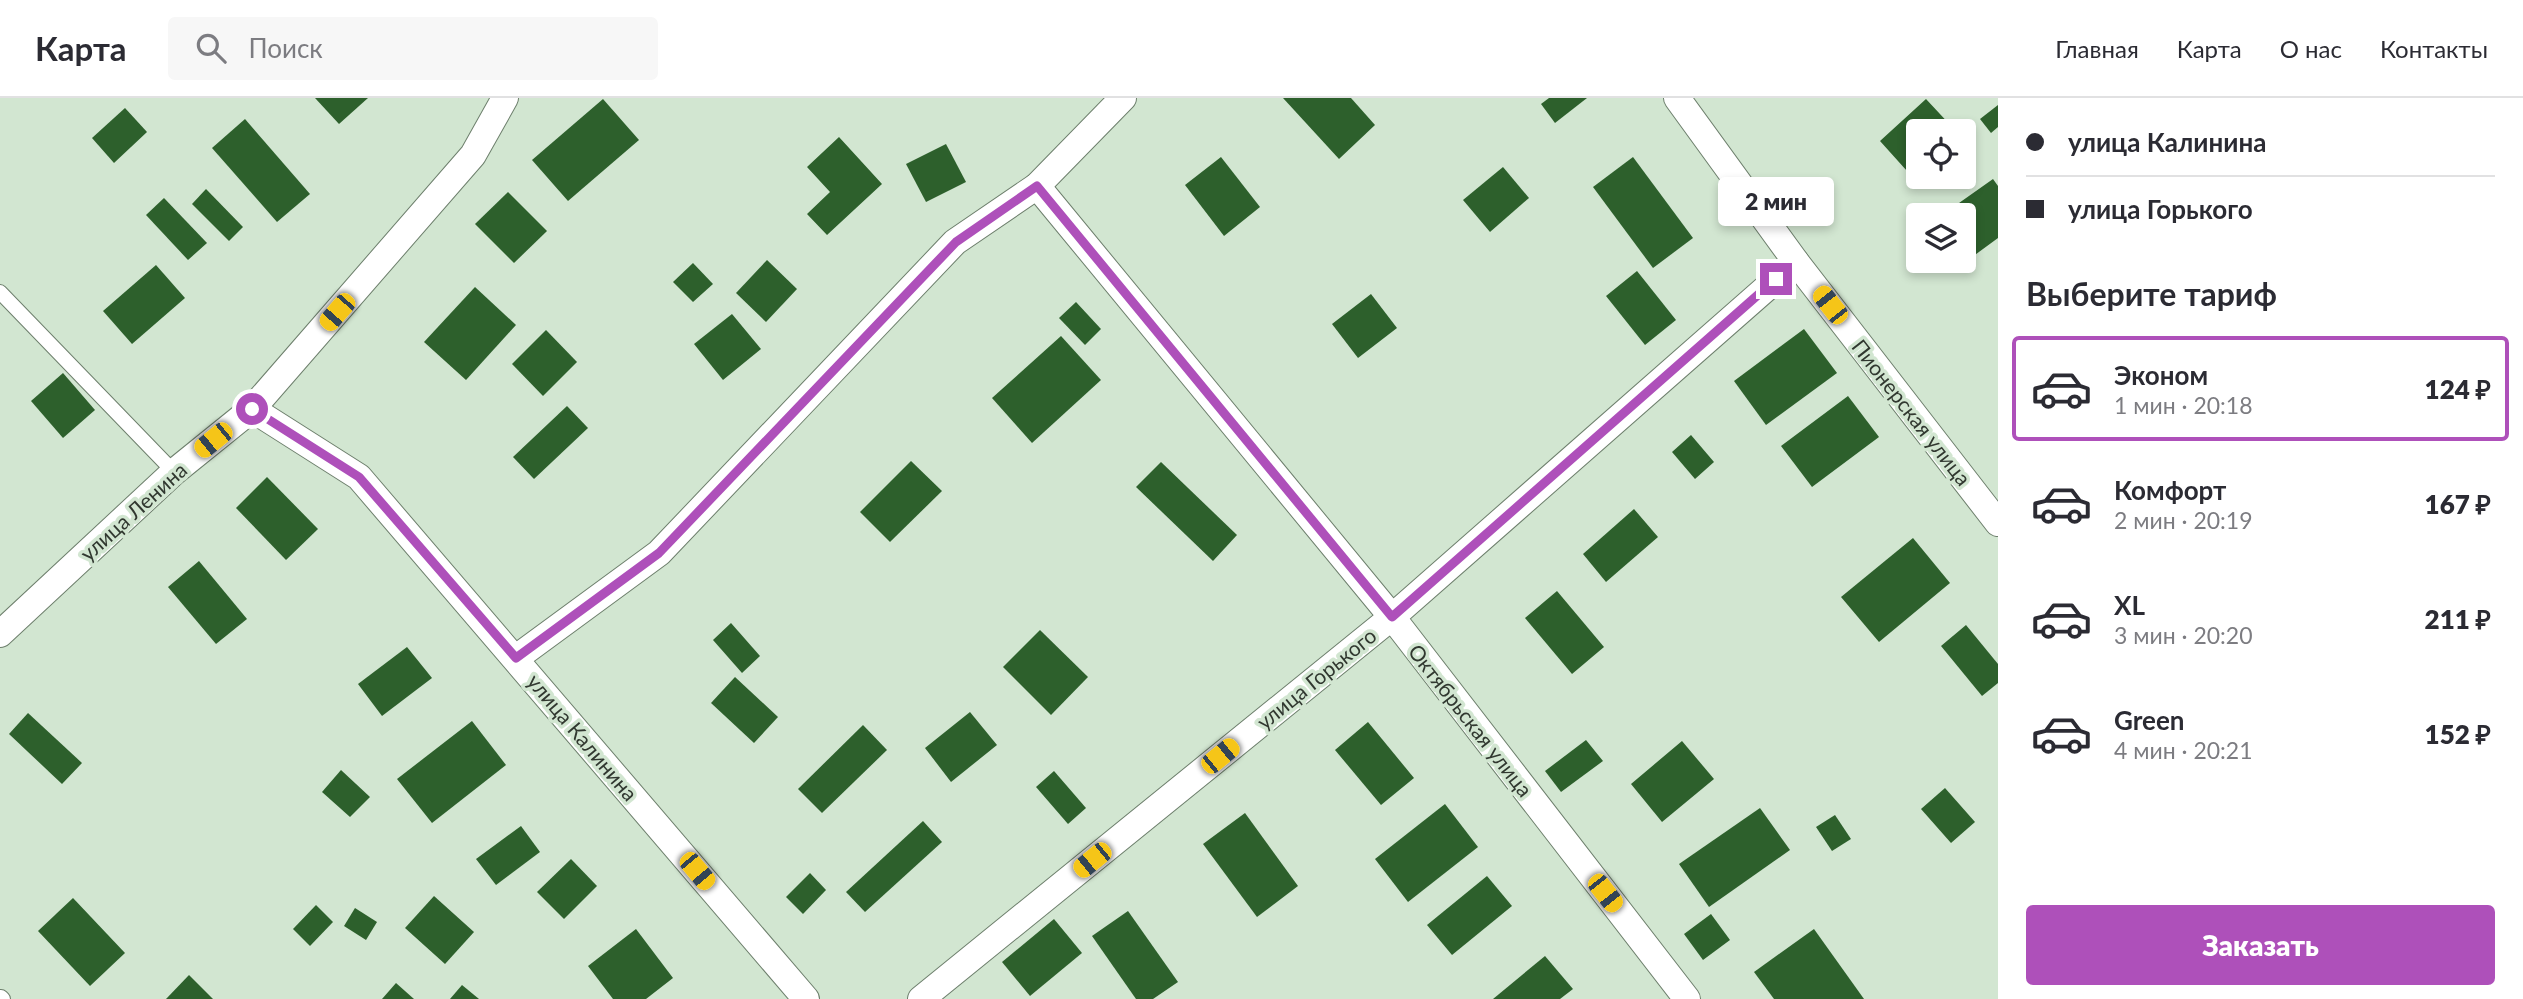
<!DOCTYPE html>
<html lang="ru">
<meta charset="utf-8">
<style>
body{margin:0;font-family:Lato,sans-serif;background:#f7f7f7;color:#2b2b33;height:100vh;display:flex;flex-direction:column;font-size:26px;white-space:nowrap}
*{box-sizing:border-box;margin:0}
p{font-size:23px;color:#7c7c81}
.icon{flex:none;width:38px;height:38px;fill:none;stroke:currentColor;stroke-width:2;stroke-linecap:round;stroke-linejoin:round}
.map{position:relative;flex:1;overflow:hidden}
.side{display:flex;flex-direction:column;background:#fff;width:525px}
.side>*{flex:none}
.top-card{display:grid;align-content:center;height:154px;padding:0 28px;background:#fff}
.fabs{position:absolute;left:1906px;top:21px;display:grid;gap:14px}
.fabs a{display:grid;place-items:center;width:70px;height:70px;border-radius:7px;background:#fff;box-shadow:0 4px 10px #0003;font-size:35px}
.end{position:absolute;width:32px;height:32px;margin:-16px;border:9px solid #ae50ba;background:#fff;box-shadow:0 0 0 4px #fff}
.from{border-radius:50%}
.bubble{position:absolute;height:49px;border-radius:7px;background:#fff;box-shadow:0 4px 10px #0003;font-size:23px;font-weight:800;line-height:49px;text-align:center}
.car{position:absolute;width:21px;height:42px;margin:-21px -10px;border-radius:9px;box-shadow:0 0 5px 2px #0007;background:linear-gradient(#f5c518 24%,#345 0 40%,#f5c518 0 76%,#345 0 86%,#f5c518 0)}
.top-card b{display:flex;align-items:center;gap:24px;height:66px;font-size:26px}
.top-card b+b{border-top:2px solid #e1e1e2}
.top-card i{width:18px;height:18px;background:#2b2b33}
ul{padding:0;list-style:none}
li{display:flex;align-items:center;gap:21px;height:105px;margin:0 14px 10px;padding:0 14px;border:4px solid transparent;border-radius:7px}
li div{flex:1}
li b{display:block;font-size:26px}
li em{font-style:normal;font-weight:800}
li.selected{border-color:#ae50ba}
li>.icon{width:63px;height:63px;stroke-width:1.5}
h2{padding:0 28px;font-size:32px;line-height:84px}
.button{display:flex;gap:14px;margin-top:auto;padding:14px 28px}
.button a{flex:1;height:80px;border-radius:7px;background:#ae50ba;color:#fff;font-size:28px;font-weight:800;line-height:80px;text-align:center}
header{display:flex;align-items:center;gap:42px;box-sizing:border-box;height:98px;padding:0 35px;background:#fff;border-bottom:2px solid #e1e1e2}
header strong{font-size:33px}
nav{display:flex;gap:38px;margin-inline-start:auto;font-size:24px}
.search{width:490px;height:63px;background:#f7f7f7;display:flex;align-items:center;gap:18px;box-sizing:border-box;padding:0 24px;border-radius:7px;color:#7c7c81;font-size:26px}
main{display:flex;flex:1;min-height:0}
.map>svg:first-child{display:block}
.building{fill:#2d602c}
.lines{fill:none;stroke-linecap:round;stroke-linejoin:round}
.lane-casing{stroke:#6d7f6c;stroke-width:16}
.street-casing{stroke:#6d7f6c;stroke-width:28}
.lane{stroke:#fff;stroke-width:14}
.street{stroke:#fff;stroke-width:26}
.route{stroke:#ae50ba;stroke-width:9}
.labels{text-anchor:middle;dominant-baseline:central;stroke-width:7;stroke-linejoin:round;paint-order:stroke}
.street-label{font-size:21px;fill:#313830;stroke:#d2e6d1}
</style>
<header>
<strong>Карта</strong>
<div class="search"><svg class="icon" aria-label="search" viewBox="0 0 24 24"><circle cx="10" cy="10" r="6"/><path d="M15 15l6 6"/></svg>Поиск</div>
<nav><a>Главная</a><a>Карта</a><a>О нас</a><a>Контакты</a></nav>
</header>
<main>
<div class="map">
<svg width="1998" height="901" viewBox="0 0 1998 901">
<rect width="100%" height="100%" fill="#d2e6d1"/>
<g class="building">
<polygon points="315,0 368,0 339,26"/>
<polygon points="1283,0 1351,0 1375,27 1339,61"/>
<polygon points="1549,0 1587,0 1555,25 1541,6"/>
<polygon points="603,1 639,42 568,103 532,62"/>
<polygon points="1926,1 1953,30 1950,33 1918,33 1918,62 1907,73 1880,43"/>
<polygon points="1998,7 1998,29 1991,35 1980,21"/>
<polygon points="125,10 147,34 114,65 92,40"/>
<polygon points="245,21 310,96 277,124 212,50"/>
<polygon points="839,39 882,86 827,137 807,116 830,94 807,69"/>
<polygon points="946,46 966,84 926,104 906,66"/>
<polygon points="1221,59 1260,109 1224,138 1185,87"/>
<polygon points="1633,59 1693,140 1653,170 1593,89"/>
<polygon points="1503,69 1529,100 1490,134 1463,102"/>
<polygon points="1993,81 1998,88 1998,140 1968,162 1964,155 1964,117 1942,117"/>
<polygon points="206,91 243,129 229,143 192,106"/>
<polygon points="508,94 547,133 514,165 475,126"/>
<polygon points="164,100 207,145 188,162 146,117"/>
<polygon points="767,162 797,191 766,224 736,195"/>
<polygon points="693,165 713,186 693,204 673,184"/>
<polygon points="156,167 185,200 132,246 103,213"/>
<polygon points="1637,173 1676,222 1645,247 1606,198"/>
<polygon points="475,189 516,227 466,282 424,244"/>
<polygon points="1371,196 1397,230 1358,260 1332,226"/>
<polygon points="1076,204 1101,231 1085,247 1059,220"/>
<polygon points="732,216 761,251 723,282 694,246"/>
<polygon points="1804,231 1837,275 1766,327 1734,283"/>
<polygon points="546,232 577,264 543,298 512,266"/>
<polygon points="1061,238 1101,282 1032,345 992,300"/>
<polygon points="63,275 95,312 63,340 31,303"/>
<polygon points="1848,298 1879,339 1812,389 1781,348"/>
<polygon points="567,308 588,330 534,381 513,359"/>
<polygon points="1691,337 1714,364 1695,381 1672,354"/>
<polygon points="911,363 942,393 890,444 860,414"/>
<polygon points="1161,364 1237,437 1213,463 1136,389"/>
<polygon points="267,379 318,431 286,462 236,410"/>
<polygon points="1634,411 1658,439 1606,484 1583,456"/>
<polygon points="1913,440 1950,485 1879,544 1841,499"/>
<polygon points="199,463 247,521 216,546 168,489"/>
<polygon points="1557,493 1604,549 1572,576 1525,520"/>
<polygon points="731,525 760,558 742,575 713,542"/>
<polygon points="1966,527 1998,566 1998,585 1982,598 1941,548"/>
<polygon points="1040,532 1088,579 1051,617 1003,569"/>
<polygon points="407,549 432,580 382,618 358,586"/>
<polygon points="735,579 778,619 754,645 711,605"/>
<polygon points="970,614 997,647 951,684 925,650"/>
<polygon points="28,615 82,665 62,686 9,636"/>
<polygon points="472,623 506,667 432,725 397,681"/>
<polygon points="1368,624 1414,680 1381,707 1335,652"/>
<polygon points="863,627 887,652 822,715 798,691"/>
<polygon points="1586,642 1603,663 1561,694 1545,673"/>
<polygon points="1682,643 1714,681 1662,724 1631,686"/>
<polygon points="341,672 370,699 350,719 322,694"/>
<polygon points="1054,673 1086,710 1068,726 1036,689"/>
<polygon points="1945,690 1975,724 1951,745 1921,711"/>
<polygon points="1445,706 1478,749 1408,804 1375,761"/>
<polygon points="1760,710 1790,752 1709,809 1679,766"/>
<polygon points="1245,715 1298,788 1257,819 1203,746"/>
<polygon points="1835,717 1851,741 1832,753 1816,729"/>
<polygon points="923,723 942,744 865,814 846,794"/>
<polygon points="521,728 540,754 496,787 476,761"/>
<polygon points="571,761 597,788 564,821 537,794"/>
<polygon points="810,775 826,792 803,816 786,799"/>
<polygon points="1487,778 1512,808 1452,857 1427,827"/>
<polygon points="434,798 474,834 445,866 405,830"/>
<polygon points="73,800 125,855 90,888 38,833"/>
<polygon points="316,807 333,824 310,848 293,831"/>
<polygon points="355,810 377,824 366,842 344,828"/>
<polygon points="1128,813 1178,884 1153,901 1136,901 1092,838"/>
<polygon points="1711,816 1730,842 1703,862 1684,836"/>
<polygon points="1054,821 1082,855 1030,898 1002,864"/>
<polygon points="636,831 673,880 646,901 613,901 588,868"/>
<polygon points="1814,831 1864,901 1774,901 1754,874"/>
<polygon points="1545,858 1573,891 1560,901 1493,901"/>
<polygon points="189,877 213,901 166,901"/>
<polygon points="396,885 414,901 382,901"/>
<polygon points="462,887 479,901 450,901"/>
</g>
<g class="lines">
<g class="lane-casing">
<g id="lane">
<polyline points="0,194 174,374"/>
<polyline points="1,899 3,901"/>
</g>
</g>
<g class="street-casing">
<g id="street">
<polyline points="1677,0 1796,164 1998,425"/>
<polyline points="1037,88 1392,519 1687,901"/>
<polyline points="252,311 359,379 806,901"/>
<polyline points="0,536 174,374 252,311 473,57 505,0"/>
<polyline points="516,560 659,455 955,144 1037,88 1123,0"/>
<polyline points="921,901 1392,519 1796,164"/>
</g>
</g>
<use href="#lane" class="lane"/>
<use href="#street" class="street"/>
</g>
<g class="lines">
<polyline class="route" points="252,311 359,379 516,560 659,455 956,144 1037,88 1392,519 1776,181"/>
</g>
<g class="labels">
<g class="street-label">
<text transform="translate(1912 314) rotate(52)">Пионерская улица</text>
<text transform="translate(133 413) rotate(-42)">улица Ленина</text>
<text transform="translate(1316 580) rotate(-39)">улица Горького</text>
<text transform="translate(1471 622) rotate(52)">Октябрьская улица</text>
<text transform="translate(583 639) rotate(50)">улица Калинина</text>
</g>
</g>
</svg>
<div class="fabs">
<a><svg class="icon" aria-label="locate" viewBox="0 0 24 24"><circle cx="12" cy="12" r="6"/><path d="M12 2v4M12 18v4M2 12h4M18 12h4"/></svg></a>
<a><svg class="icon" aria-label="layers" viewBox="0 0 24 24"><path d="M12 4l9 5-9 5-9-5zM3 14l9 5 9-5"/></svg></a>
</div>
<i class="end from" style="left:252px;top:311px"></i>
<i class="end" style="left:1776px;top:181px"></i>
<div class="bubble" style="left:1718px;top:79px;width:116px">2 мин</div>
<i class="car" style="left:1830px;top:207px;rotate:322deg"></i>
<i class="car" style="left:337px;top:214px;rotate:221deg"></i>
<i class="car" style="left:213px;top:342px;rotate:231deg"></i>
<i class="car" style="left:1220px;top:658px;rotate:51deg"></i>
<i class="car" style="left:1092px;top:762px;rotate:231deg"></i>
<i class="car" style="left:697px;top:773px;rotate:140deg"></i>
<i class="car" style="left:1605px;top:795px;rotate:142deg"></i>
</div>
<section class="side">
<div class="top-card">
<b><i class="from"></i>улица Калинина</b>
<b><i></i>улица Горького</b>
</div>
<h2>Выберите тариф</h2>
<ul>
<li class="selected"><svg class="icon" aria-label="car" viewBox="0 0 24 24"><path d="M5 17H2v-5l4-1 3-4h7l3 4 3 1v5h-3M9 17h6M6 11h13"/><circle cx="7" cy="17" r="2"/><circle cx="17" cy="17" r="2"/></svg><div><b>Эконом</b><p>1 мин · 20:18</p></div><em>124 ₽</em></li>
<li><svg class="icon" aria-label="car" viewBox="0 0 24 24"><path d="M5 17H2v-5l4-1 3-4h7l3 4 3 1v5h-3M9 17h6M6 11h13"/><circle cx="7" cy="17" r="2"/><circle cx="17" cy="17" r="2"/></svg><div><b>Комфорт</b><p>2 мин · 20:19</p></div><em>167 ₽</em></li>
<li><svg class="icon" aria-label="car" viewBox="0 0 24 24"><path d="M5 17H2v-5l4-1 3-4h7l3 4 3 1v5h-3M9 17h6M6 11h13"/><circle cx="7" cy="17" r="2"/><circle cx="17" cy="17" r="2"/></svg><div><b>XL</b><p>3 мин · 20:20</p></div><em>211 ₽</em></li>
<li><svg class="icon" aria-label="car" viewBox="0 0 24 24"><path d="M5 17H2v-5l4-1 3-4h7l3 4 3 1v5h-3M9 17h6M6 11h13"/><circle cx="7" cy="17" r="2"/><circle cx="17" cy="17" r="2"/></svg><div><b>Green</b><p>4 мин · 20:21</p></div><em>152 ₽</em></li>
</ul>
<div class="button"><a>Заказать</a></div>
</section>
</main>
